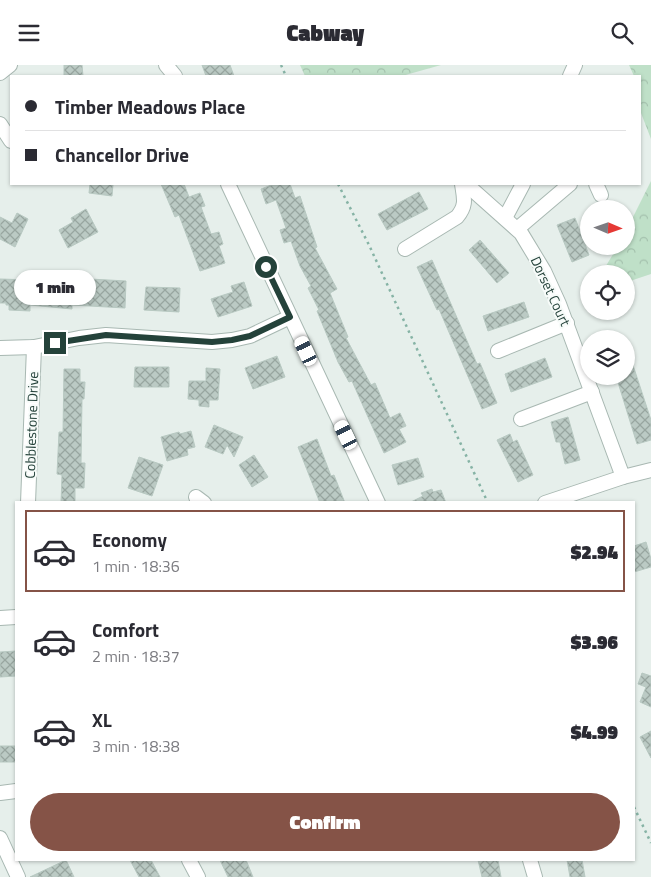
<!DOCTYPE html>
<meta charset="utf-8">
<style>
body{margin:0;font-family:"Titillium Web",sans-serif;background:#f2f2f3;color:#2b2b33;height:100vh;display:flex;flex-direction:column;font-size:19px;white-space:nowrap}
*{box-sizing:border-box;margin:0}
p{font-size:16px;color:#7c7c81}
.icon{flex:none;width:28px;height:28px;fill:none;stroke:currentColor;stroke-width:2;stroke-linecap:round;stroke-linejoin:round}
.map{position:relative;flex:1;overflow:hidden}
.details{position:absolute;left:15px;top:436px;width:620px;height:360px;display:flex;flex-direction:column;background:#fff;border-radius:0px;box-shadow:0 1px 4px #0004}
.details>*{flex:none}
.hud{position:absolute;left:10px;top:10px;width:631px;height:110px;border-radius:0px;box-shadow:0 1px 4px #0004;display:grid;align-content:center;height:110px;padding:0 15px;background:#fff}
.needle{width:32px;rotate:92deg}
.fabs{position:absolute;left:580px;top:135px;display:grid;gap:10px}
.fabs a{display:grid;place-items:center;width:55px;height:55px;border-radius:50%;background:#fff;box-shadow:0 1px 4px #0004;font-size:25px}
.end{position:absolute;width:22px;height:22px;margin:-11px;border:6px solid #24423a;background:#fff;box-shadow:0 0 0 2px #fff}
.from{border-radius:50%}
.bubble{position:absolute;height:35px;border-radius:18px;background:#fff;box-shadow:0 1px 4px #0004;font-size:16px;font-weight:800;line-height:35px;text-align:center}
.car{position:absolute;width:15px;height:30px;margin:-15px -8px;border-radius:6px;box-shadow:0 0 4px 1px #0007;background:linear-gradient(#fff 24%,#345 0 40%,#fff 0 76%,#345 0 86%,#fff 0)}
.hud b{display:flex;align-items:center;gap:18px;height:48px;font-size:19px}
.hud b+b{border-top:1px solid #e1e1e2}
.hud i{width:12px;height:12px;background:#2b2b33}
ul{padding:9px 0 0;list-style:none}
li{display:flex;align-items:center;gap:15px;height:82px;margin:0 10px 8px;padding:0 5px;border:2px solid transparent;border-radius:0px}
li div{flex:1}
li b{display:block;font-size:19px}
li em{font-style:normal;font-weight:800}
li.on{border-color:#855347}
li>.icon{width:45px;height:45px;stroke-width:1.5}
.button{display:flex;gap:10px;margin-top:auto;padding:10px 15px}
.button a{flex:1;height:58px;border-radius:30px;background:#855347;color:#fff;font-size:20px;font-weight:800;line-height:58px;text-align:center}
header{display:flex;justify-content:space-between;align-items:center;height:65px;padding:0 15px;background:#fff;font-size:22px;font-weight:800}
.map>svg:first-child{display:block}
.forest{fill:url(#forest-crowns)}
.building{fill:url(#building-cross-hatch);stroke:#b8c9c2}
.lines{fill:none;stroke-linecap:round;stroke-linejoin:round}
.minor-casing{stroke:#a8b8b2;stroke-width:16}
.path{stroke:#86b3a5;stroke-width:2.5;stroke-dasharray:2.5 4;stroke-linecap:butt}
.minor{stroke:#fff;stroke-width:14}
.route{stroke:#24423a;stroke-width:6}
.labels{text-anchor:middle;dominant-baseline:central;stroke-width:4;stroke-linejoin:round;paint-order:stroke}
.street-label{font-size:14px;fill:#24423a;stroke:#f7fbf9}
</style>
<header><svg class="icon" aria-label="menu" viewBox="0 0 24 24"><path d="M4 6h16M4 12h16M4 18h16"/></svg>Cabway<svg class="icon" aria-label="search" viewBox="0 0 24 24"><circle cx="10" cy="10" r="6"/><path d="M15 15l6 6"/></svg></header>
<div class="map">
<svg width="651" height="812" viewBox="0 0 651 812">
<defs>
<pattern id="forest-crowns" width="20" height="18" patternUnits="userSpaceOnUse" patternTransform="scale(1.25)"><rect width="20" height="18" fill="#bfe0c8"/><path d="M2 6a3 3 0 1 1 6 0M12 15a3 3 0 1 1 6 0" fill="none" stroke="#a4c1ad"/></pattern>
<pattern id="building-cross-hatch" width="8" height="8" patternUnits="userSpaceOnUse" patternTransform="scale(1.25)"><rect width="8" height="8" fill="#bbcac4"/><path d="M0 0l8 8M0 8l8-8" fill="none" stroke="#98a6a0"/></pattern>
</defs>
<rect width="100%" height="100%" fill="#e6efeb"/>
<g class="forest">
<polygon points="300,0 441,0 402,11 305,11"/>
<polygon points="629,0 651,0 651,74 641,48 640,11 634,11"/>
<polygon points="651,116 651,209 633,215 626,220 626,209 601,209 618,181 626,181 626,166"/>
</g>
<g class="building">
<polygon points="64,0 82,0 83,11 64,11"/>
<polygon points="202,0 230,0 234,11 206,11"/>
<polygon points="90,119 113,119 112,131 89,128"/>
<polygon points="161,119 184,119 189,132 200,128 205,141 201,142 211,169 219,167 223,179 219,181 225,198 200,206 179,150 175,152"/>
<polygon points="274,119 290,119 295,133 300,131 317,182 315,183 337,224 330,228 348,272 346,273 371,320 375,318 390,353 400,348 406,361 399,364 406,377 384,388 352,316 349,317 338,297 317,246 319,245 308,223 311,221 300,201 291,176 284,178 280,165 286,163 276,135 266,139 261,124"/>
<polygon points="419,127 428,144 387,165 378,149"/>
<polygon points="86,144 98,167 68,183 59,165 73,157 71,153"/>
<polygon points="17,148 28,154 15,182 0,174 0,152 12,158"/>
<polygon points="575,153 589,190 572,197 557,160"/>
<polygon points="480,175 509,208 497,218 469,185"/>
<polygon points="432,195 477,299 480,298 497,338 482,344 439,244 437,245 417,202"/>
<polygon points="0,214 33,215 33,217 54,219 54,215 70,216 70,220 90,221 90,214 126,216 125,243 72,240 72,244 30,240 30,246 9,245 9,240 6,240 6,238 0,238"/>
<polygon points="244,217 252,241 218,252 211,234 233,227 231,221"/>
<polygon points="146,222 180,223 179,247 144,245"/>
<polygon points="524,237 529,252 488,266 483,251"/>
<polygon points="626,285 628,285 651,355 651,375 637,379 616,311 626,311"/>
<polygon points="277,291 285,312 253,324 245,303"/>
<polygon points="545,293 552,312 511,327 505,309"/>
<polygon points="135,302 169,302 169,322 134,322"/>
<polygon points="206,303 220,304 218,335 209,335 209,342 199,341 199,335 188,334 189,316 206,316"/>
<polygon points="64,304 80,304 80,317 85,317 84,334 82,334 81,398 85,398 84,423 75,423 75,438 61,438 62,410 57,409 59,367 63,367"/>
<polygon points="568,352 580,395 565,399 560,377 556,377 551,357"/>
<polygon points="214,360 243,372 234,392 227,380 223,389 205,382"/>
<polygon points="191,366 195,382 187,384 188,390 167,396 161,372 179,367 180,369"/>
<polygon points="510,369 513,377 517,375 533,410 518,417 497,375"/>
<polygon points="317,374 331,411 334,410 345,438 320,438 298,382"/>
<polygon points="254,390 268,412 252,422 239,400"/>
<polygon points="139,392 163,400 152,431 128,423"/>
<polygon points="418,393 424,412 398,420 392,400"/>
<polygon points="432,424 433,427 441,425 446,438 409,438 423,431 421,428"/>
<polygon points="646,477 651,494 651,502 634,507 634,481"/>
<polygon points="16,586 16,611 0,612 0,587"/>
<polygon points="642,608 651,611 651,642 640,637 646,622 638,619"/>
<polygon points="651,666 651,693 640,672"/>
<rect x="0" y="681" width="16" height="16"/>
<polygon points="66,795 74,812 30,812"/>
<polygon points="130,795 151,795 160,812 139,812"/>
<polygon points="220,795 246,795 253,812 228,812"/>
<polygon points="478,795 498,795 501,812 482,812"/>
<polygon points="567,795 582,795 585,812 570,812"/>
</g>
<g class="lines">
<g class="minor-casing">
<g id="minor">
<polyline points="166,0 175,11"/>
<polyline points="0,8 10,0"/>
<polyline points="570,11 575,0"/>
<polyline points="0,59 11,76"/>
<polyline points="228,119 378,438"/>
<polyline points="466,119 521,168 544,206 559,239 623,412"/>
<polyline points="596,119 601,130"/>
<polyline points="505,153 523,119"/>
<polyline points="517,164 570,119"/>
<path d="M 405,184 L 457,152 C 467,140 464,133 462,119"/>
<polyline points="0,283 34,282 79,273 106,270 212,277 232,275 250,271 290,252"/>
<polyline points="498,286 567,258"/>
<polyline points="521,354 592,327"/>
<polyline points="196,432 204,438"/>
<polyline points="28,438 34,282"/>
<polyline points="545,438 623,412 651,405"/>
<polyline points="0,553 16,552"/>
<polyline points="0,728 16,726"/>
<polyline points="0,773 18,812"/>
<polyline points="189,795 198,812"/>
<polyline points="530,795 535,812"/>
</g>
</g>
<g class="path">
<polyline points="281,0 286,11"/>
<polyline points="338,119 369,180 488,438"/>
<polyline points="634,742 651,778"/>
</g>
<use href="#minor" class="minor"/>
</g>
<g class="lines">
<polyline class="route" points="55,278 106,270 212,277 232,275 250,271 290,252 266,202"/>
</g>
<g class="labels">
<g class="street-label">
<text transform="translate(551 226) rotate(65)">Dorset Court</text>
<text transform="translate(31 360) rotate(-88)">Cobblestone Drive</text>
</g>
</g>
</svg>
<div class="fabs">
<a><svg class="needle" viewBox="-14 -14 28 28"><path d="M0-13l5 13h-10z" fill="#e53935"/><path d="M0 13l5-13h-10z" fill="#7c7c81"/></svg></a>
<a><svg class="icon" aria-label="locate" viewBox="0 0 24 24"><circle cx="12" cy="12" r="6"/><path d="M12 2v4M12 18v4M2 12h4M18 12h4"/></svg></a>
<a><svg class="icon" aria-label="layers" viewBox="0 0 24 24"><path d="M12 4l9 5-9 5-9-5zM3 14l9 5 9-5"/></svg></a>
</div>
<i class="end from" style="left:266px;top:202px"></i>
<i class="end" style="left:55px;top:278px"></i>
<div class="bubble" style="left:14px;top:205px;width:82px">1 min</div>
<i class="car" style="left:306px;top:286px;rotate:335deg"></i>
<i class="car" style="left:346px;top:370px;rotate:334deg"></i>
<div class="hud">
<b><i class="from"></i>Timber Meadows Place</b>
<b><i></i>Chancellor Drive</b>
</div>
<section class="details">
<ul>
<li class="on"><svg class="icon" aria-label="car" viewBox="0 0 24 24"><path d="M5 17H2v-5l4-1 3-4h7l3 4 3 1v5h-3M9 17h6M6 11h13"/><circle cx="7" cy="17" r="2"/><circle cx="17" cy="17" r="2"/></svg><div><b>Economy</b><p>1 min · 18:36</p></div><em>$2.94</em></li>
<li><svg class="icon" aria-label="car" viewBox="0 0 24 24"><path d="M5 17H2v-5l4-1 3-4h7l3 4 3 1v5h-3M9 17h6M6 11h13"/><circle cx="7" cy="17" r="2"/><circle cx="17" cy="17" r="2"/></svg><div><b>Comfort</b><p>2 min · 18:37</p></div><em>$3.96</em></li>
<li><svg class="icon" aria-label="car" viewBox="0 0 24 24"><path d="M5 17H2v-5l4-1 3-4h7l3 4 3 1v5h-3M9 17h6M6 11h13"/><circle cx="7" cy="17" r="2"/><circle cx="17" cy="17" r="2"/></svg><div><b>XL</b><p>3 min · 18:38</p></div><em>$4.99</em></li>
</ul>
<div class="button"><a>Confirm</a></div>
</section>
</div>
